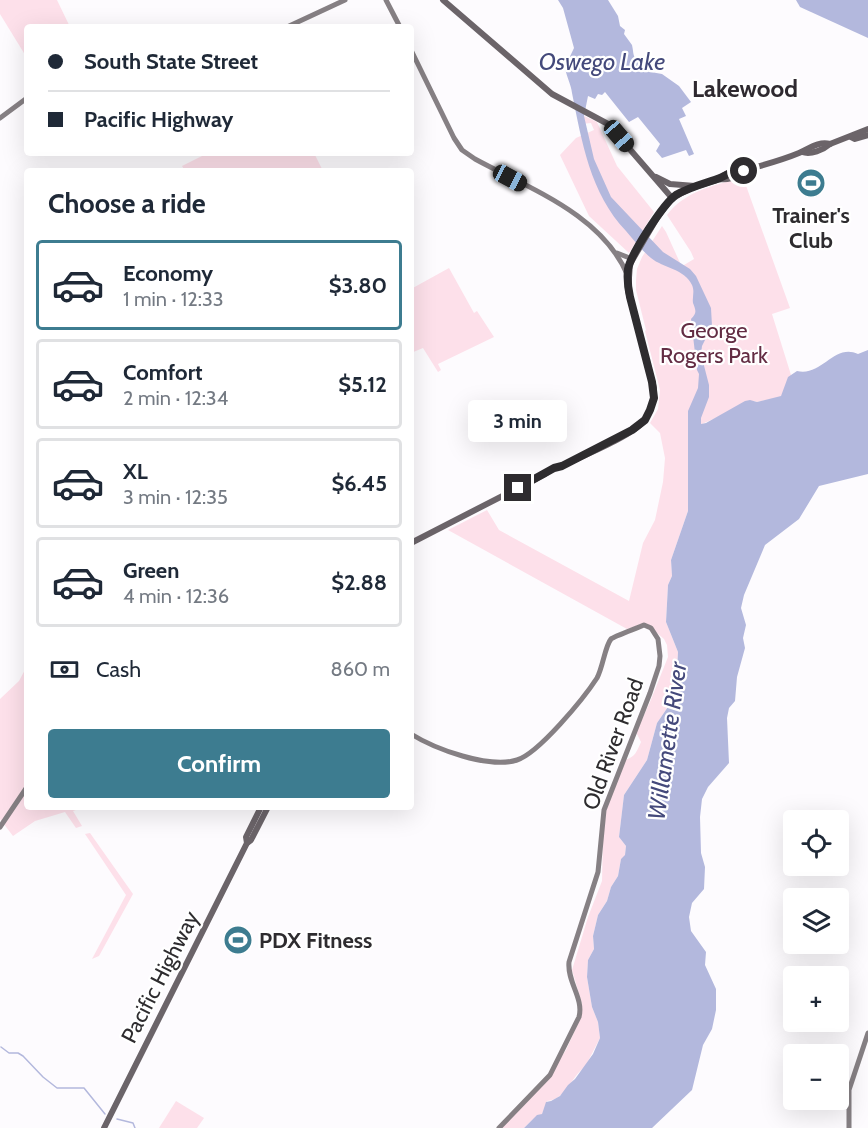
<!DOCTYPE html>
<meta charset="utf-8">
<style>
body{margin:0;font-family:Cabin,sans-serif;background:#f6f6f7;color:#1f2937;height:100vh;display:flex;flex-direction:column;font-size:22px;white-space:nowrap}
*{box-sizing:border-box;margin:0}
p{font-size:20px;color:#747a83}
.icon{flex:none;width:33px;height:33px;fill:none;stroke:currentColor;stroke-width:2;stroke-linecap:round;stroke-linejoin:round}
.map{position:relative;flex:1;overflow:hidden}
.details{position:absolute;left:24px;top:168px;width:390px;height:642px;display:flex;flex-direction:column;background:#fff;border-radius:6px;box-shadow:0 6px 24px #0002}
.details>*{flex:none}
.guide{position:absolute;left:24px;top:24px;width:390px;height:132px;border-radius:6px;box-shadow:0 6px 24px #0002;display:grid;align-content:center;height:132px;padding:0 24px;background:#fff}
.fabs{position:absolute;left:783px;top:810px;display:grid;gap:12px}
.fabs a{display:grid;place-items:center;width:66px;height:66px;border-radius:6px;background:#fff;box-shadow:0 6px 24px #0002;font-size:30px}
.end{position:absolute;width:27px;height:27px;margin:-14px;border:8px solid #2e2c2f;background:#fff;box-shadow:0 0 0 3px #fff}
.from{border-radius:50%}
.bubble{position:absolute;height:42px;border-radius:6px;background:#fff;box-shadow:0 6px 24px #0002;font-size:20px;font-weight:800;line-height:42px;text-align:center}
.car{position:absolute;width:18px;height:36px;margin:-18px -9px;border-radius:8px;box-shadow:0 0 4px 2px #0007;background:linear-gradient(#222 24%,#8ab4d8 0 40%,#222 0 76%,#8ab4d8 0 86%,#222 0)}
.guide b{display:flex;align-items:center;gap:21px;height:57px;font-size:22px}
.guide b+b{border-top:2px solid #e0e1e3}
.guide i{width:15px;height:15px;background:#1f2937}
ul{padding:0;list-style:none}
li{display:flex;align-items:center;gap:18px;height:90px;margin:0 12px 9px;padding:0 12px;border:3px solid #e0e1e3;border-radius:6px}
li div{flex:1}
li b{display:block;font-size:22px}
li em{font-style:normal;font-weight:800}
li.current{border-color:#3d7c90}
li>.icon{width:54px;height:54px;stroke-width:1.5}
h2{padding:0 24px;font-size:27px;line-height:72px}
.pay{display:flex;align-items:center;gap:15px;height:66px;padding:0 24px;font-size:22px}
.pay p{margin-inline-start:auto}
.cta{display:flex;gap:12px;margin-top:auto;padding:12px 24px}
.cta a{flex:1;height:69px;border-radius:6px;background:#3d7c90;color:#fff;font-size:24px;font-weight:800;line-height:69px;text-align:center}
.map>svg:first-child{display:block}
.green{fill:#fde0ea}
.water{fill:#b3b8dd}
.lines{fill:none;stroke-linecap:round;stroke-linejoin:round}
.stream{stroke:#b3b8dd;stroke-width:1.5}
.secondary{stroke:#868084;stroke-width:5}
.primary{stroke:#6b6469;stroke-width:6}
.route{stroke:#2e2c2f;stroke-width:8}
.labels{text-anchor:middle;dominant-baseline:central;stroke-width:4.5;stroke-linejoin:round;paint-order:stroke}
.poi-label{font-size:22px;font-weight:bold;fill:#2e2c2f;stroke:#fff}
.park-label{font-size:22px;fill:#632d44;stroke:#fff}
.street-label{font-size:22px;fill:#2e2c2f;stroke:#fff}
.water-label{font-size:24px;font-style:italic;fill:#44497b;stroke:#fff}
.neighbourhood-label{font-size:24px;font-weight:bold;fill:#2f2a30;stroke:#fff}
</style>
<div class="map">
<svg width="868" height="1128" viewBox="0 0 868 1128">
<rect width="100%" height="100%" fill="#fdfbfe"/>
<g class="green">
<polygon points="0,0 57,0 70,27 27,27 27,58 0,14"/>
<polygon points="580,114 597,122 617,166 654,212 629,253 589,216 560,155 576,138 594,130 591,123 581,124"/>
<polygon points="208,153 314,153 323,171 185,171 182,166"/>
<path d="M 740,178 L 744,180 L 790,308 L 772,314 L 791,375 L 781,397 L 757,402 L 754,401 L 702,424 L 689,481 L 688,511 L 671,560 L 672,576 L 668,585 L 666,622 L 678,652 L 676,687 L 672,701 L 657,723 L 647,760 L 624,795 L 619,837 L 626,846 L 625,856 L 621,859 L 618,876 L 611,887 L 607,901 L 598,915 L 593,936 L 594,949 L 588,960 L 587,977 L 592,1007 L 598,1022 L 600,1038 L 585,1067 C 572,1075 566,1100 547,1101 L 542,1114 L 532,1120 L 524,1128 L 501,1128 L 540,1087 L 566,1050 L 581,1017 L 582,1004 L 572,970 L 588,917 L 602,881 L 603,836 L 607,804 L 624,760 C 635,758 637,751 641,742 L 636,732 L 650,702 L 668,657 L 667,645 L 664,639 L 645,623 L 627,629 L 448,530 L 487,510 L 499,530 L 629,601 L 643,543 L 655,520 L 663,482 L 665,458 L 660,433 L 650,423 L 658,409 L 660,390 L 645,331 L 646,330 L 636,290 L 636,280 L 637,269 L 642,257 L 662,226 L 666,232 L 681,265 L 684,265 L 694,259 L 691,252 L 667,215 C 685,191 713,186 740,178 Z"/>
<polygon points="449,268 474,313 477,311 494,337 438,364 441,370 438,372 423,348 411,353 411,289"/>
<polygon points="27,666 27,807 84,807 73,811 82,826 76,828 65,812 35,821 13,836 0,819 0,699 19,681"/>
<polygon points="90,833 133,894 99,956 92,959 126,895 85,834"/>
<polygon points="176,1101 204,1118 197,1128 159,1128"/>
</g>
<g class="water">
<path d="M 558,0 L 608,0 L 618,16 L 620,26 L 625,30 L 624,34 L 632,45 C 634,54 632,54 638,63 L 643,62 L 642,67 L 645,71 L 662,74 L 679,86 L 691,102 L 682,108 L 686,116 L 679,119 L 694,154 L 689,156 L 686,150 L 662,158 L 656,151 L 660,144 L 638,117 L 629,122 L 605,92 L 602,95 L 598,94 L 595,99 L 588,96 L 584,116 L 594,159 L 611,197 L 663,252 L 690,269 L 696,276 L 711,308 L 712,326 L 702,346 L 701,354 L 709,385 L 709,397 L 701,418 L 701,424 L 706,423 L 745,401 L 750,400 L 757,402 L 781,396 L 788,377 L 797,371 C 822,377 834,343 858,354 L 868,350 L 868,474 L 819,486 L 799,519 L 765,545 L 744,595 L 741,608 L 746,625 L 743,638 L 745,648 L 737,677 L 735,701 L 729,708 L 727,718 L 729,763 L 708,787 L 702,799 L 700,817 L 701,853 L 705,867 L 704,889 L 692,903 L 689,917 L 691,931 L 706,952 L 705,965 L 716,989 L 716,1010 L 712,1029 L 703,1045 L 692,1090 L 652,1128 L 524,1128 L 537,1115 L 542,1114 L 546,1102 L 551,1101 L 560,1096 L 568,1085 L 575,1079 L 593,1054 L 600,1038 L 598,1022 L 592,1007 L 587,977 L 588,960 L 594,949 L 593,936 L 598,915 L 607,901 L 611,887 L 618,876 L 621,859 L 625,855 L 626,846 L 619,837 L 624,795 L 647,760 L 657,723 L 672,701 L 676,687 L 678,652 L 666,622 L 668,585 L 672,576 L 671,560 L 688,511 L 688,411 L 698,388 L 699,374 L 697,370 L 691,319 C 697,313 696,311 693,303 C 692,297 695,292 692,285 C 685,269 663,268 651,258 C 642,251 634,240 626,231 C 590,193 582,142 572,93 C 571,84 566,76 565,67 L 574,48 L 563,8 Z"/>
<polygon points="796,0 868,0 868,38 800,7"/>
</g>
<g class="lines">
<g class="stream">
<polyline points="1,1047 9,1053 18,1053 23,1056 43,1077 57,1088 84,1088 105,1114"/>
<polyline points="117,1119 133,1123 135,1128"/>
</g>
<g class="secondary">
<polyline points="386,0 400,27"/>
<polyline points="287,27 345,0"/>
<path d="M 411,50 L 454,138 L 462,150 L 475,159 C 530,189 602,214 628,276"/>
<polyline points="0,118 27,98"/>
<polyline points="617,253 632,259"/>
<path d="M 411,734 C 435,749 489,769 517,760 C 539,753 584,698 597,678 C 603,667 605,646 611,639 C 613,637 640,627 644,625 L 651,628 L 658,639 L 660,656 L 659,666 L 650,693 L 604,810 L 598,872 L 569,962 C 567,982 584,998 579,1017 L 550,1075 L 499,1128"/>
<polyline points="0,827 27,787"/>
<polyline points="849,1128 849,1090 868,1033"/>
</g>
<g class="primary">
<polyline points="443,0 552,94 608,124 672,198"/>
<polyline points="851,137 855,139 868,135"/>
<path d="M 802,152 C 811,155 823,150 830,144 L 868,129"/>
<polyline points="656,177 670,184 695,186"/>
<path d="M 720,179 C 725,173 733,170 740,172 C 759,166 780,161 799,153 C 809,149 818,141 830,144"/>
<path d="M 411,543 L 545,474 L 554,468 L 559,467 C 580,457 633,436 645,420 C 652,410 654,400 654,388 L 628,291 L 630,264 L 657,218 L 672,198 L 689,189 L 720,179 C 727,180 736,178 740,172"/>
<polyline points="247,843 246,837 261,807"/>
<polyline points="104,1128 247,843 251,840 268,807"/>
</g>
</g>
<g class="lines">
<path class="route" d="M 518,488 L 554,468 L 562,466 L 632,430 L 645,420 L 650,410 L 654,398 L 652,382 L 630,297 C 628,288 627,278 628,269 C 631,254 663,204 676,195 C 689,187 706,183 720,178 L 728,174 L 744,171"/>
</g>
<defs>
<g id="stadium-disc" transform="scale(1.5)"><circle r="9.5" fill="#3d7c90" stroke="#fff"/><path d="M0-5a6.5 5 0 1 0 0 10a6.5 5 0 1 0 0-10ZM-3.5-1.8h7v3.6h-7Z" fill="#fff"/></g>
</defs>
<g fill-rule="evenodd">
<use href="#stadium-disc" x="811" y="183"/>
<use href="#stadium-disc" x="238" y="940"/>
</g>
<g class="labels">
<g class="poi-label">
<text x="811" y="215">Trainer's<tspan x="811" dy="25">Club</tspan></text>
<text x="259" y="940" text-anchor="start">PDX Fitness</text>
</g>
<g class="park-label">
<text x="714" y="330">George<tspan x="714" dy="25">Rogers Park</tspan></text>
</g>
<g class="street-label">
<text transform="translate(613 744) rotate(-70)">Old River Road</text>
<text transform="translate(160 977) rotate(-63)">Pacific Highway</text>
</g>
<g class="water-label">
<text x="602" y="61">Oswego Lake</text>
<text transform="translate(667 741) rotate(-82)">Willamette River</text>
</g>
<g class="neighbourhood-label">
<text x="745" y="88">Lakewood</text>
</g>
</g>
</svg>
<div class="fabs">
<a><svg class="icon" aria-label="locate" viewBox="0 0 24 24"><circle cx="12" cy="12" r="6"/><path d="M12 2v4M12 18v4M2 12h4M18 12h4"/></svg></a>
<a><svg class="icon" aria-label="layers" viewBox="0 0 24 24"><path d="M12 4l9 5-9 5-9-5zM3 14l9 5 9-5"/></svg></a>
<a>+</a>
<a>−</a>
</div>
<i class="end from" style="left:744px;top:171px"></i>
<i class="end" style="left:518px;top:488px"></i>
<div class="bubble" style="left:468px;top:400px;width:99px">3 min</div>
<i class="car" style="left:619px;top:136px;rotate:139deg"></i>
<i class="car" style="left:510px;top:178px;rotate:118deg"></i>
<div class="guide">
<b><i class="from"></i>South State Street</b>
<b><i></i>Pacific Highway</b>
</div>
<section class="details">
<h2>Choose a ride</h2>
<ul>
<li class="current"><svg class="icon" aria-label="car" viewBox="0 0 24 24"><path d="M5 17H2v-5l4-1 3-4h7l3 4 3 1v5h-3M9 17h6M6 11h13"/><circle cx="7" cy="17" r="2"/><circle cx="17" cy="17" r="2"/></svg><div><b>Economy</b><p>1 min · 12:33</p></div><em>$3.80</em></li>
<li><svg class="icon" aria-label="car" viewBox="0 0 24 24"><path d="M5 17H2v-5l4-1 3-4h7l3 4 3 1v5h-3M9 17h6M6 11h13"/><circle cx="7" cy="17" r="2"/><circle cx="17" cy="17" r="2"/></svg><div><b>Comfort</b><p>2 min · 12:34</p></div><em>$5.12</em></li>
<li><svg class="icon" aria-label="car" viewBox="0 0 24 24"><path d="M5 17H2v-5l4-1 3-4h7l3 4 3 1v5h-3M9 17h6M6 11h13"/><circle cx="7" cy="17" r="2"/><circle cx="17" cy="17" r="2"/></svg><div><b>XL</b><p>3 min · 12:35</p></div><em>$6.45</em></li>
<li><svg class="icon" aria-label="car" viewBox="0 0 24 24"><path d="M5 17H2v-5l4-1 3-4h7l3 4 3 1v5h-3M9 17h6M6 11h13"/><circle cx="7" cy="17" r="2"/><circle cx="17" cy="17" r="2"/></svg><div><b>Green</b><p>4 min · 12:36</p></div><em>$2.88</em></li>
</ul>
<div class="pay"><svg class="icon" aria-label="cash" viewBox="0 0 24 24"><path d="M3 7h18v10H3z"/><circle cx="12" cy="12" r="2"/></svg>Cash<p>860 m</p></div>
<div class="cta"><a>Confirm</a></div>
</section>
</div>
